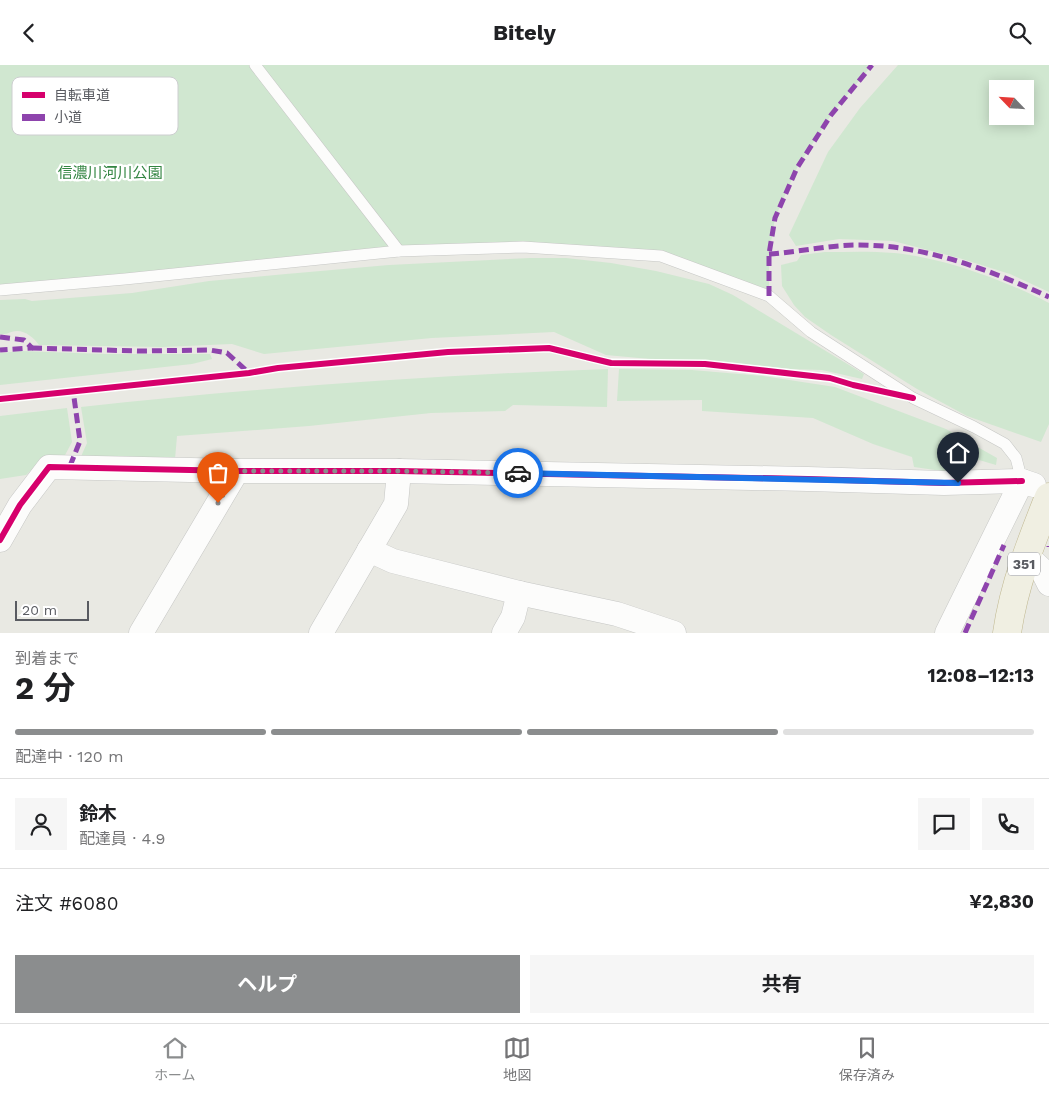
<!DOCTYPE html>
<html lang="ja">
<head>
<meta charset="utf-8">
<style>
	:root { --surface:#fff; --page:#f6f6f6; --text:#202124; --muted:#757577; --line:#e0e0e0; --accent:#8b8d8e }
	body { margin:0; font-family:"Work Sans","Noto Sans JP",sans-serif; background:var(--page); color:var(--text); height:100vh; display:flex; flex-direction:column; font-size:19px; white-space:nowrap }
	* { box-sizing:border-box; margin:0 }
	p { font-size:16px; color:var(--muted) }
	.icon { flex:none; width:28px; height:28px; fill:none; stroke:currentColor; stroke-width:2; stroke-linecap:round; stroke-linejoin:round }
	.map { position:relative; height:568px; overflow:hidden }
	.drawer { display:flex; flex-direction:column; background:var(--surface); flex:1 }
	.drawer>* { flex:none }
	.needle { width:32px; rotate:295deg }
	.tools { position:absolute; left:989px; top:15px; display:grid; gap:10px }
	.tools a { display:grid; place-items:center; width:45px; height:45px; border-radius:0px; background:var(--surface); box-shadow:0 2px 12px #0003; font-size:25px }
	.scale { position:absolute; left:15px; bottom:12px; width:74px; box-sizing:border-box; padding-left:5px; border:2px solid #595b61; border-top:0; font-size:14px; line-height:18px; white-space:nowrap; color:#595b61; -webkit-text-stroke:4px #fff; paint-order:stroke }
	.pin { position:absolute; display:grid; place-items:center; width:42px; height:42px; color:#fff; margin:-51px -21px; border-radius:50% 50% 50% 0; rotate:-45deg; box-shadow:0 0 5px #0007 }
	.pin .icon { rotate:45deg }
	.courier { position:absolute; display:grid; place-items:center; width:50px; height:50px; margin:-25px; border:4px solid #1a73e8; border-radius:50%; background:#fff; color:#222; box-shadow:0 1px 6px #0007 }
	.summary em { font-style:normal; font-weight:700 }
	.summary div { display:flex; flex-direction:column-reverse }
	.summary { display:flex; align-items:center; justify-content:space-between; height:85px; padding:0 15px }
	h1 { font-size:32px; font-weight:700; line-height:38px }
	.bar { display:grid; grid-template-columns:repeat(4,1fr); gap:8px 5px; align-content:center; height:60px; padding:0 15px }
	.bar i { height:6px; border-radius:4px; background:var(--line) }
	.bar .on { background:var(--accent) }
	.bar p { grid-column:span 4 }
	.line { display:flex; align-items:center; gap:12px; padding:0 15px; border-top:1px solid var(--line) }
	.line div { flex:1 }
	.round { display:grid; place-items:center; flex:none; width:52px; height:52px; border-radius:0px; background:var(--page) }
	.button { display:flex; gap:10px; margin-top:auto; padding:10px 15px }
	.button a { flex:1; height:58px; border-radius:0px; background:var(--accent); color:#fff; font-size:20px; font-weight:700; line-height:58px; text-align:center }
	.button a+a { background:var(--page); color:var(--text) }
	header { display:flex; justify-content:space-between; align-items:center; height:65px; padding:0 15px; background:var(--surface); font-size:22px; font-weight:700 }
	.menu { display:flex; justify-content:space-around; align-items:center; height:70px; border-top:1px solid var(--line); background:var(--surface); font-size:14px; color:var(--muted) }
	.menu a { display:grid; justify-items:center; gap:2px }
	.menu .on { color:var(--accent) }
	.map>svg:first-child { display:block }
</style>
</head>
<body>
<header><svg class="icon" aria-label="back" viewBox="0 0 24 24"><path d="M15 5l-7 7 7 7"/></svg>Bitely<svg class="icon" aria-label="search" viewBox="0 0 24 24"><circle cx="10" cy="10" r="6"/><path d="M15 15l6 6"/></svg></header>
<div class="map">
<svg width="1049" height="568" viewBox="0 0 1049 568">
	<rect width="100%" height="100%" fill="#e9e9e3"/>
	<g fill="#d0e7d0" fill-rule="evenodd">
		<path d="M 0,0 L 872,0 L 831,50 L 797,103 L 775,153 L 769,189 L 769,231 L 661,191 L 523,182 L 399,186 L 0,225 Z"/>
		<path d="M 898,0 L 1049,0 L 1049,227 L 1010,209 L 959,193 L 893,176 L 839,174 L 796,181 L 789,170 L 828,87 L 860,43 ZM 998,24 L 1025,24 L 1025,51 L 998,51 Z"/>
		<path d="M 825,187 C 848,187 871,186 894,188 C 942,192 1006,216 1049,238 L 1049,359 L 1041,377 L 967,351 L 917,324 L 831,270 L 805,252 L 794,240 L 782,221 L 781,200 L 797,196 L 801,190 Z"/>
		<path d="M 530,193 L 566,193 L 611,198 L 656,206 L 709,219 L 733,230 L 864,309 L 862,314 L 822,305 L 790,304 L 733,298 L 650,294 L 606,290 L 554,267 L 432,273 L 264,289 L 232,279 L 162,282 L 39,280 C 34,273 26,266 17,266 C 11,266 7,270 0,269 L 0,235 L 25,234 L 32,236 L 132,228 L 209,216 L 286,209 L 389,200 Z"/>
		<path d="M 21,286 L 106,289 L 210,289 L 212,294 L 192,299 L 0,320 L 0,288 Z"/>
		<path d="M 608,304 L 607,342 L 513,340 L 505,346 L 431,348 L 309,361 L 177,371 L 175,394 L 79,396 L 87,378 L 81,342 C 257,323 432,310 608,304 Z"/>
		<path d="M 619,304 L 692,305 L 763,311 L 835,322 L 946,364 L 997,393 L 996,400 L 962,390 L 956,408 L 914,402 L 912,392 L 873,379 L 813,353 L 702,346 L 702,335 L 617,336 Z"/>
		<path d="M 67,343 L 72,377 L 64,392 L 42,395 L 26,410 L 0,414 L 0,351 Z"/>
	</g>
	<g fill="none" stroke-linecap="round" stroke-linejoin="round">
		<defs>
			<g id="service">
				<path d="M 255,0 L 399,186"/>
				<path d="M 0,225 L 125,214 L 399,186 L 523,182 L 661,191 L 769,231 L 811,267 L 913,333 L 974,362 L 1005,379 L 1016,393 L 1022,416"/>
			</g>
			<g id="minor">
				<path d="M 0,475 L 20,440 L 49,402 L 237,406 L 399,406 L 808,414 L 944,418 L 1022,416"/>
				<path d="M 369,485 L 393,496 L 519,528 L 617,549 L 674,568"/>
				<path d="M 1026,490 L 1042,505 L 1049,519"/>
				<path d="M 141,568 L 237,406"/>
				<path d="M 321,568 L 396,439 L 399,406"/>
				<path d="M 504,568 L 513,552 L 519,528"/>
				<path d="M 947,568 L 1022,416 L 1034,420"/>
			</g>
			<path id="trunk" d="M 1007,568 C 1014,520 1031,477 1049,432"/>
		</defs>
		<use href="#service" stroke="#c6c7c5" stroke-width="12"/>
		<use href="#minor" stroke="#c6c7c5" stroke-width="25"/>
		<use href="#trunk" stroke="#c0b890" stroke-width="29"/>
		<use href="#service" stroke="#fcfcfb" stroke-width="11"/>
		<use href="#minor" stroke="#fcfcfb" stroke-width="24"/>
		<use href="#trunk" stroke="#f0efe2" stroke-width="28"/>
		<g stroke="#8e44ad" stroke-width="5" stroke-dasharray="10 5" stroke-linecap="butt">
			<path d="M 769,189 C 799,187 829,180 859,180 C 925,180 990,205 1049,232"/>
			<path d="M 769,231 L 769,189 L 775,153 L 797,103 L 831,50 L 872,0"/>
			<path d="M 0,272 L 24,275 L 32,283 L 0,285"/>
			<path d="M 32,283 L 139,286 L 210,285 L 227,288 L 249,308"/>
			<path d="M 70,401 L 80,376 L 73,325"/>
			<path d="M 1049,482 L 1049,481"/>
			<path d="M 965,568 L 1004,480"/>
		</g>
		<defs>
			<g id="cycleway">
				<path d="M 0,334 L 249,308 L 278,303 L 448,287 L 549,283 L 611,298 L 705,299 L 830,313 L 853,320 L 913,333"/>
				<path d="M 0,475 L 20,440 L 49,402 L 237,406 L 399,406 L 808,414 L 944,418 L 1022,416"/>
			</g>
		</defs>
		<use href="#cycleway" stroke="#fff" stroke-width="9"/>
		<use href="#cycleway" stroke="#d6006c" stroke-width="6"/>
	</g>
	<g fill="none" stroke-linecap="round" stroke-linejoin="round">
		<path stroke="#8b8d8e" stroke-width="5" stroke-dasharray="0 9" d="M 218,438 L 237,406 L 399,406 L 518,408"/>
		<path stroke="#1a73e8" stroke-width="6" d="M 518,408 L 958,418"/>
	</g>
	<g text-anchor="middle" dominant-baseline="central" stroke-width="4.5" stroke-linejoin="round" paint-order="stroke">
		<rect fill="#fff" stroke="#8b8c90" stroke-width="1" x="1008" y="487.5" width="32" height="23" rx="4"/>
		<g font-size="14" font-weight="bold" fill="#595b61">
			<text x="1024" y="499">351</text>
		</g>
		<g font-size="15" fill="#338542" stroke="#fff">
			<text x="110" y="108">信濃川河川公園</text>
		</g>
	</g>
	<rect x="12" y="12" width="166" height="58" rx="8" fill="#fff" stroke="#cdced0" stroke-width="1"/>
	<rect x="22" y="27" width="23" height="6" fill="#d6006c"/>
	<rect x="22" y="49" width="23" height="7" fill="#8e44ad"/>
	<g font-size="14" fill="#595b61">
		<text x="54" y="35">自転車道</text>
		<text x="54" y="57">小道</text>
	</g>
</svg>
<div class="tools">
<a><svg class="needle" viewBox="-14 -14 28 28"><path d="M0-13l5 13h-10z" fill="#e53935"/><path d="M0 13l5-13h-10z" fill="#757577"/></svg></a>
</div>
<div class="scale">20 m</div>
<div class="pin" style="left:218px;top:438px;background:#ea580c"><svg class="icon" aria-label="bag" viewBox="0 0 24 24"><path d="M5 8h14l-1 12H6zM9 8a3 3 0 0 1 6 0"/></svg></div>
<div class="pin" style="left:958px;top:418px;background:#1f2937"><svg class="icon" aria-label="home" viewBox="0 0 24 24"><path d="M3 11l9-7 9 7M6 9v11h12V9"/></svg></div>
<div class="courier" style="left:518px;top:408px"><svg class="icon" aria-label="car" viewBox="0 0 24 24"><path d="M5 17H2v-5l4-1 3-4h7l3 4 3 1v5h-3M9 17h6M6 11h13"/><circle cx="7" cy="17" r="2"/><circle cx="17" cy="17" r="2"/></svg></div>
</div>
<section class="drawer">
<div class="summary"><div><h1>2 分</h1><p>到着まで</p></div><em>12:08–12:13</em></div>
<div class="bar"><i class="on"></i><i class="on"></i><i class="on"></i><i></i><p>配達中 · 120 m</p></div>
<div class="line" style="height:90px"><a class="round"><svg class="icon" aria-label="person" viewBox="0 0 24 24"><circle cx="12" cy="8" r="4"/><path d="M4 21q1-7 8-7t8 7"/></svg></a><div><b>鈴木</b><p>配達員 · 4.9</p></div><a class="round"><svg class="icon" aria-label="chat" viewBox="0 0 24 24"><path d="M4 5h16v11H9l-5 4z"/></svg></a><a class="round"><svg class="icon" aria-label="phone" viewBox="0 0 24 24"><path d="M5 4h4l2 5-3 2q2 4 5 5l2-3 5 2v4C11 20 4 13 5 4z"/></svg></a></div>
<div class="line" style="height:65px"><div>注文 #6080</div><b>¥2,830</b></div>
<div class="button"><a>ヘルプ</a><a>共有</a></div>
</section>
<nav class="menu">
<a class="on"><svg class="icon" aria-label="home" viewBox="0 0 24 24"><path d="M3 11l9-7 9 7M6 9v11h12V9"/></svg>ホーム</a>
<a><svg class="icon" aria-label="map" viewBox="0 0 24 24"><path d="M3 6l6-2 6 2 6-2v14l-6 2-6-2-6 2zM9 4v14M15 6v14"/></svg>地図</a>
<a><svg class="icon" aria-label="saved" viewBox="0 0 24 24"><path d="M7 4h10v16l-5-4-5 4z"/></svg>保存済み</a>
</nav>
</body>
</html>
